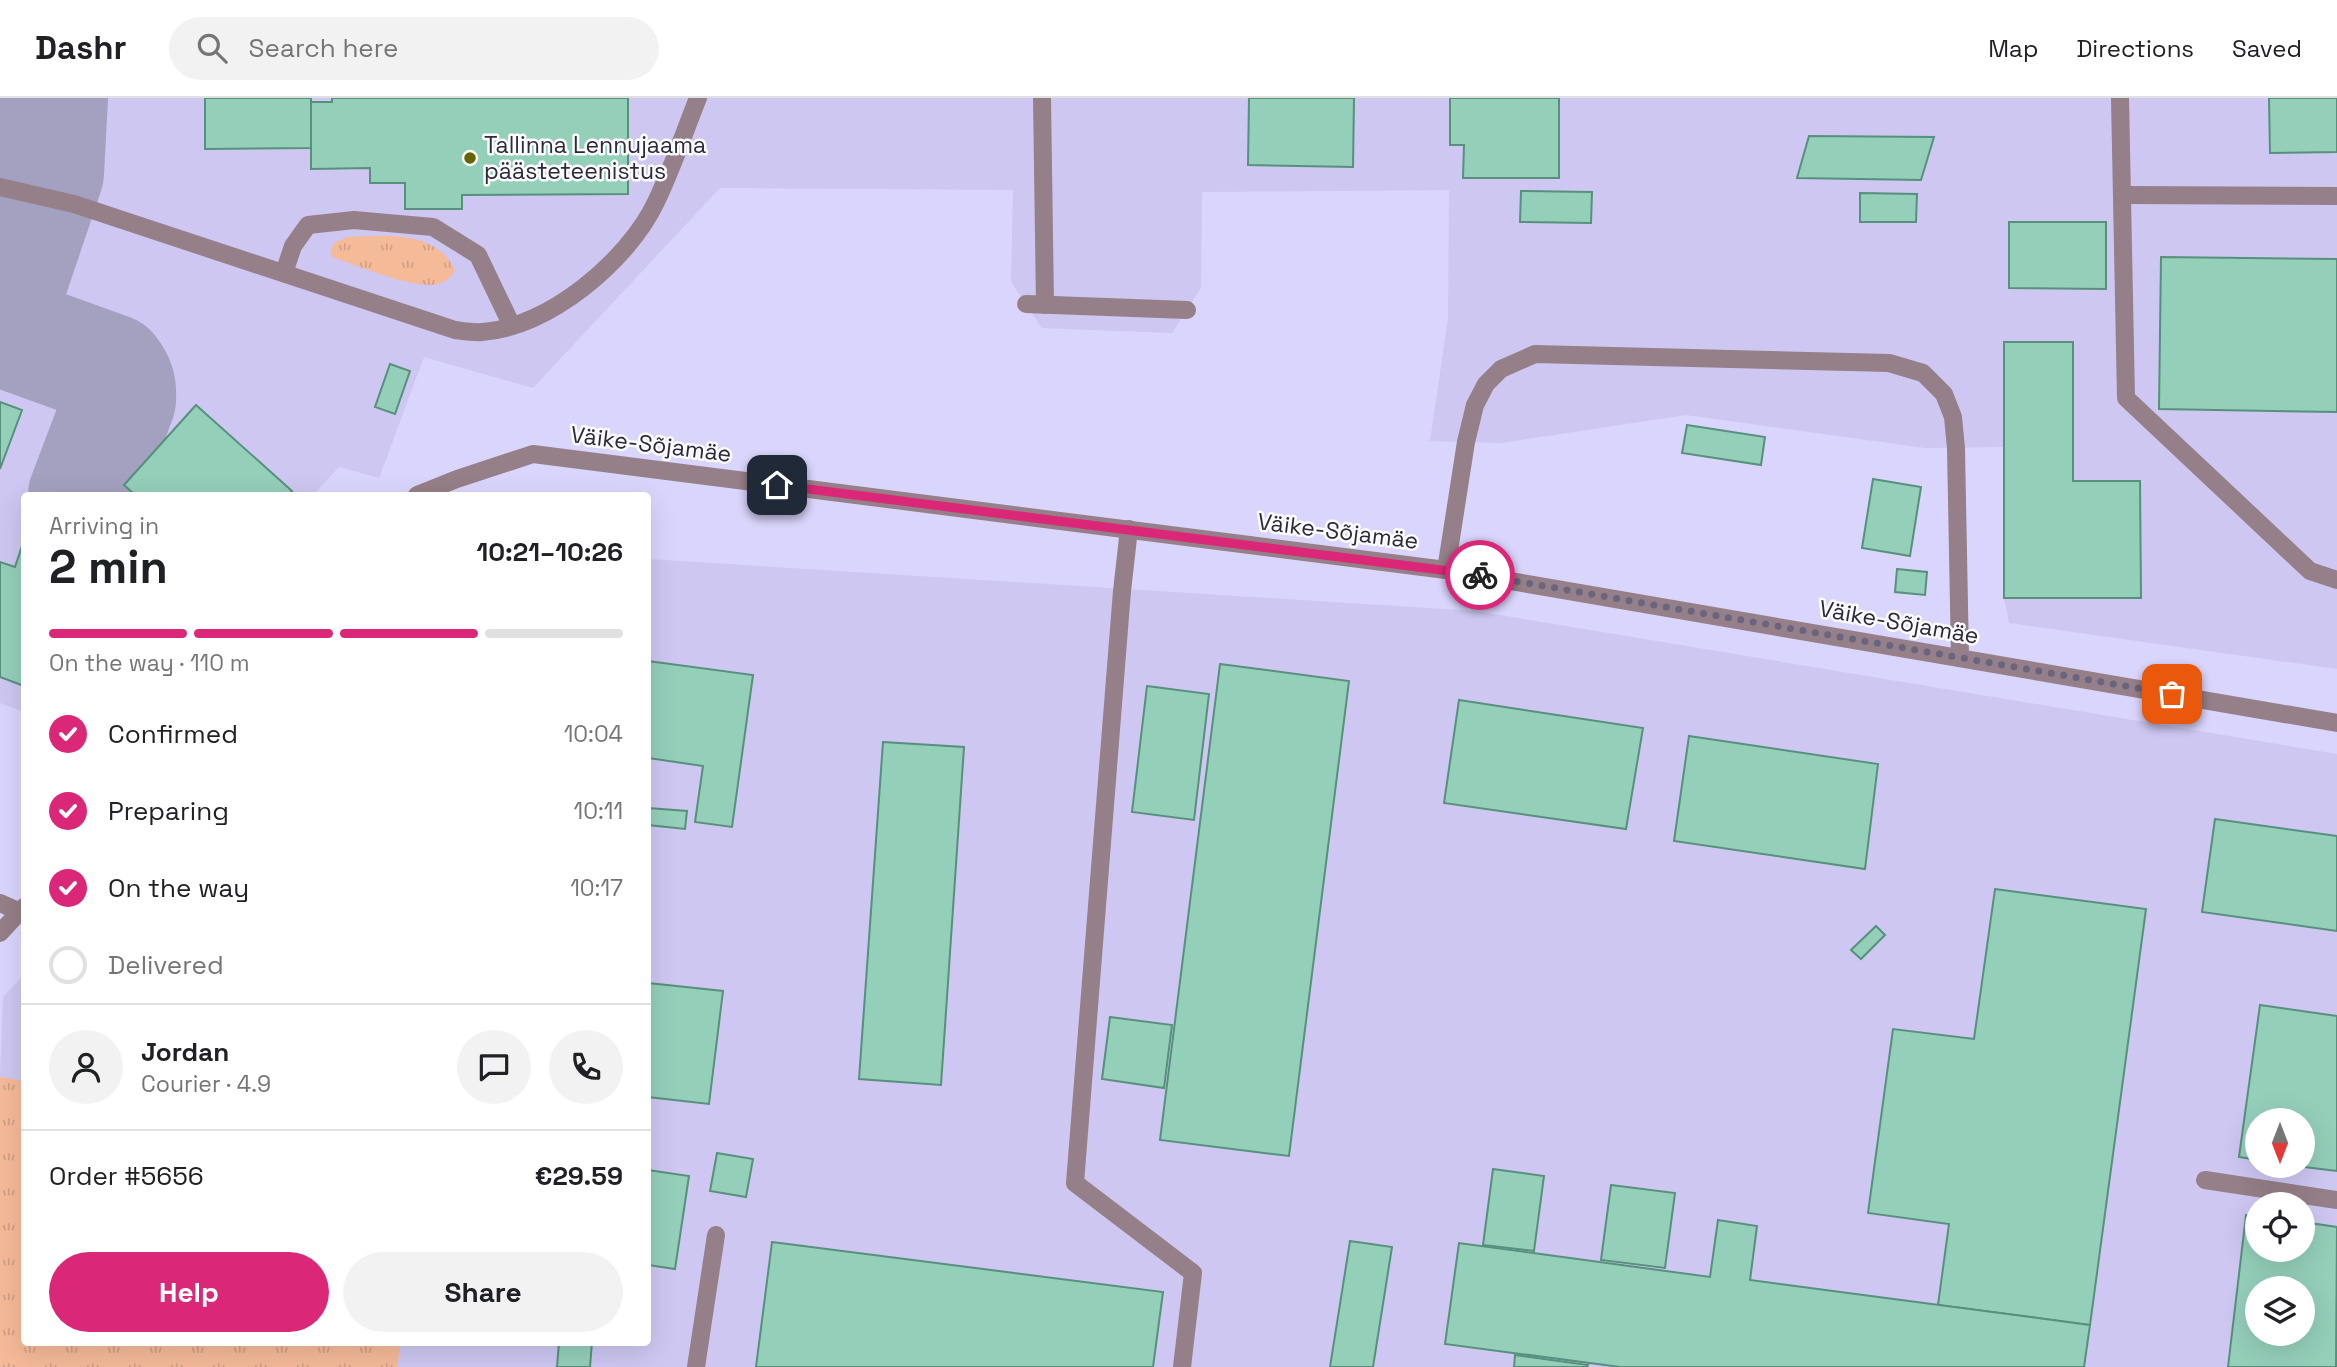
<!DOCTYPE html>
<html lang="en">
<head>
<meta charset="utf-8">
<style>
	:root { --surface:#fff; --page:#f2f2f2; --text:#202124; --muted:#757577; --line:#e0e0e0; --accent:#db2777 }
	body { margin:0; font-family:"Space Grotesk",sans-serif; background:var(--page); color:var(--text); height:100vh; display:flex; flex-direction:column; font-size:26px; white-space:nowrap }
	* { box-sizing:border-box; margin:0 }
	p { font-size:23px; color:var(--muted) }
	.icon { flex:none; width:38px; height:38px; fill:none; stroke:currentColor; stroke-width:2; stroke-linecap:round; stroke-linejoin:round }
	.map { position:relative; flex:1; overflow:hidden }
	.side { position:absolute; left:21px; top:394px; width:630px; height:854px; display:flex; flex-direction:column; background:var(--surface); border-radius:7px; box-shadow:0 7px 28px #0002 }
	.side>* { flex:none }
	.needle { width:46px; rotate:180deg }
	.buttons { position:absolute; left:2245px; top:1010px; display:grid; gap:14px }
	.buttons a { display:grid; place-items:center; width:70px; height:70px; border-radius:50%; background:var(--surface); box-shadow:0 7px 28px #0002; font-size:35px }
	.pin { position:absolute; display:grid; place-items:center; width:60px; height:60px; color:#fff; margin:-30px; border-radius:14px; box-shadow:0 4px 10px #0006 }
	.courier { position:absolute; display:grid; place-items:center; width:70px; height:70px; margin:-35px; border:5px solid #db2777; border-radius:50%; background:#fff; color:#222; box-shadow:0 2px 9px #0007 }
	.head em { font-style:normal; font-weight:700 }
	.head div { display:flex; flex-direction:column-reverse }
	.head { display:flex; align-items:center; justify-content:space-between; height:119px; padding:0 28px }
	h1 { font-size:46px; font-weight:700; line-height:52px }
	.bar { display:grid; grid-template-columns:repeat(4,1fr); gap:10px 7px; align-content:center; height:84px; padding:0 28px }
	.bar i { height:9px; border-radius:5px; background:var(--line) }
	.bar .on { background:var(--accent) }
	.bar p { grid-column:span 4 }
	.line { display:flex; align-items:center; gap:18px; padding:0 28px; border-top:2px solid var(--line) }
	.line div { flex:1 }
	.round { display:grid; place-items:center; flex:none; width:74px; height:74px; border-radius:37px; background:var(--page) }
	ol { padding:0 28px; list-style:none }
	li { display:flex; align-items:center; gap:21px; height:77px }
	li p { margin-inline-start:auto }
	li .icon { padding:7px; border-radius:50%; background:var(--accent); color:#fff; stroke-width:4 }
	li:last-child { color:var(--muted) }
	li i { width:38px; height:38px; border:4px solid var(--line); border-radius:50% }
	.button { display:flex; gap:14px; margin-top:auto; padding:14px 28px }
	.button a { flex:1; height:80px; border-radius:42px; background:var(--accent); color:#fff; font-size:28px; font-weight:700; line-height:80px; text-align:center }
	.button a+a { background:var(--page); color:var(--text) }
	header { display:flex; align-items:center; gap:42px; box-sizing:border-box; height:98px; padding:0 35px; background:var(--surface); border-bottom:2px solid var(--line) }
	header strong { font-size:33px }
	nav { display:flex; gap:38px; margin-inline-start:auto; font-size:24px }
	.search { width:490px; height:63px; background:var(--page); display:flex; align-items:center; gap:18px; box-sizing:border-box; padding:0 24px; border-radius:38px; color:var(--muted); font-size:26px }
	.map>svg:first-child { display:block }
</style>
</head>
<body>
<header>
<strong>Dashr</strong>
<div class="search"><svg class="icon" aria-label="search" viewBox="0 0 24 24"><circle cx="10" cy="10" r="6"/><path d="M15 15l6 6"/></svg>Search here</div>
<nav><a>Map</a><a>Directions</a><a>Saved</a></nav>
</header>
<div class="map">
<svg width="2337" height="1269" viewBox="0 0 2337 1269">
	<defs>
		<pattern id="grass-tufts" width="24" height="20" patternUnits="userSpaceOnUse" patternTransform="scale(1.75)"><rect width="24" height="20" fill="#f5ba98"/><path d="M3 7l-1-3M5 7V3M7 7l1-3M15 17l-1-3M17 17v-4M19 17l1-3" fill="none" stroke="#d2a084"/></pattern>
	</defs>
	<rect width="100%" height="100%" fill="#dad5fc"/>
	<g fill="#cdc7f2" fill-rule="evenodd">
		<path d="M 0,0 L 2337,0 L 2337,571 L 2009,525 L 2004,500 L 2004,349 L 1925,350 L 1686,317 L 1501,345 L 1430,343 L 1448,220 L 1449,92 L 1202,94 L 1201,190 L 1172,235 L 1042,230 L 1011,184 L 1013,92 L 720,90 L 533,290 L 424,259 L 379,380 L 339,369 L 313,397 L 24,397 L 24,614 L 0,605 Z"/>
		<path d="M 648,461 L 1476,513 L 2337,656 L 2337,1269 L 397,1269 L 401,1244 L 648,1244 ZM 2258,1022 L 2303,1022 L 2303,1068 L 2258,1068 ZM 2258,1106 L 2303,1106 L 2303,1152 L 2258,1152 ZM 2258,1190 L 2303,1190 L 2303,1236 L 2258,1236 Z"/>
		<path d="M 24,876 L 24,983 L 0,979 L 3,899 Z"/>
	</g>
	<g fill="url(#grass-tufts)">
		<path d="M 347,139 C 384,137 438,132 455,173 C 451,179 445,184 438,186 C 415,192 356,167 332,159 L 331,152 L 334,145 Z"/>
		<path d="M 0,979 L 24,983 L 24,1244 L 401,1244 L 397,1269 L 0,1269 Z"/>
	</g>
	<g fill="none" stroke-linecap="round" stroke-linejoin="round">
		<g stroke="#a4a0c0" stroke-width="112">
			<path d="M 0,217 L 48,75 L 52,0"/>
			<path d="M 0,232 L 111,272 C 119,282 121,289 120,302 L 84,397"/>
		</g>
	</g>
	<g fill="#94cfba" stroke="#57907d" stroke-width="2" fill-rule="evenodd">
		<path d="M 205,0 L 311,0 L 311,50 L 205,51 Z"/>
		<path d="M 332,0 L 628,0 L 628,96 L 462,97 L 462,111 L 405,111 L 405,85 L 370,85 L 370,70 L 311,71 L 311,4 L 332,4 Z"/>
		<path d="M 1249,0 L 1354,0 L 1353,69 L 1248,67 Z"/>
		<path d="M 1450,0 L 1559,0 L 1559,80 L 1463,80 L 1464,47 L 1450,47 Z"/>
		<path d="M 2269,0 L 2337,0 L 2337,54 L 2270,55 Z"/>
		<path d="M 1809,38 L 1934,39 L 1921,82 L 1797,80 Z"/>
		<path d="M 1521,93 L 1592,94 L 1591,125 L 1520,124 Z"/>
		<path d="M 1860,95 L 1917,96 L 1916,124 L 1860,124 Z"/>
		<path d="M 2009,124 L 2106,124 L 2106,191 L 2009,190 Z"/>
		<path d="M 2161,159 L 2337,161 L 2337,314 L 2159,311 Z"/>
		<path d="M 2004,244 L 2073,244 L 2073,383 L 2140,383 L 2141,500 L 2004,500 Z"/>
		<path d="M 390,266 L 410,273 L 395,316 L 375,309 Z"/>
		<path d="M 0,304 L 22,312 L 0,371 Z"/>
		<path d="M 196,307 L 292,393 L 288,397 L 135,397 L 124,387 Z"/>
		<path d="M 1687,327 L 1765,339 L 1761,367 L 1682,355 Z"/>
		<path d="M 1873,381 L 1921,389 L 1910,458 L 1862,450 Z"/>
		<path d="M 24,442 L 24,588 L 0,579 L 0,464 L 15,469 Z"/>
		<path d="M 1897,471 L 1927,474 L 1925,497 L 1895,494 Z"/>
		<path d="M 648,563 L 753,577 L 732,729 L 695,724 L 703,668 L 648,660 Z"/>
		<path d="M 1220,566 L 1349,583 L 1289,1058 L 1160,1042 Z"/>
		<path d="M 1147,588 L 1209,596 L 1194,722 L 1132,714 Z"/>
		<path d="M 1459,602 L 1643,630 L 1626,731 L 1444,705 Z"/>
		<path d="M 1689,638 L 1878,666 L 1865,771 L 1674,743 Z"/>
		<path d="M 883,644 L 964,649 L 941,987 L 859,981 Z"/>
		<path d="M 648,710 L 687,713 L 685,731 L 648,727 Z"/>
		<path d="M 2215,721 L 2337,738 L 2337,833 L 2202,814 Z"/>
		<path d="M 1995,791 L 2146,811 L 2090,1227 L 1938,1207 L 1949,1126 L 1868,1115 L 1893,931 L 1974,941 Z"/>
		<path d="M 1876,828 L 1885,837 L 1861,861 L 1851,852 Z"/>
		<path d="M 648,885 L 723,893 L 709,1006 L 648,999 Z"/>
		<path d="M 2260,907 L 2337,918 L 2337,1073 L 2296,1068 L 2303,1068 L 2303,1022 L 2258,1022 L 2258,1062 L 2239,1059 Z"/>
		<path d="M 1110,919 L 1172,927 L 1164,990 L 1102,981 Z"/>
		<path d="M 717,1055 L 753,1061 L 746,1099 L 710,1093 Z"/>
		<path d="M 1493,1071 L 1544,1078 L 1534,1153 L 1483,1147 Z"/>
		<path d="M 648,1072 L 689,1078 L 675,1171 L 648,1167 Z"/>
		<path d="M 1611,1087 L 1675,1095 L 1665,1170 L 1601,1162 Z"/>
		<path d="M 2246,1117 L 2258,1119 L 2258,1152 L 2303,1152 L 2303,1124 L 2337,1129 L 2336,1269 L 2228,1269 ZM 2258,1190 L 2303,1190 L 2303,1236 L 2258,1236 Z"/>
		<path d="M 1718,1122 L 1757,1128 L 1750,1182 L 2090,1227 L 2084,1269 L 1620,1269 L 1445,1246 L 1459,1145 L 1710,1179 Z"/>
		<path d="M 1350,1143 L 1392,1149 L 1373,1269 L 1330,1269 Z"/>
		<path d="M 772,1144 L 1163,1194 L 1153,1269 L 756,1269 Z"/>
		<path d="M 559,1244 L 592,1244 L 590,1269 L 557,1269 Z"/>
		<path d="M 1515,1257 L 1588,1267 L 1587,1269 L 1514,1269 Z"/>
	</g>
	<g fill="none" stroke-linecap="round" stroke-linejoin="round">
		<g stroke="#957f88" stroke-width="18">
			<path d="M 1042,0 L 1045,207"/>
			<path d="M 2120,0 L 2126,300 L 2310,473 L 2337,482"/>
			<path d="M 0,89 L 74,106 L 455,232 C 463,233 473,235 482,234 C 548,230 628,163 656,104 C 672,71 684,35 698,0"/>
			<path d="M 2123,97 L 2337,98"/>
			<path d="M 284,175 L 293,148 L 308,127 L 354,122 L 433,129 L 478,157 L 512,228"/>
			<path d="M 1026,206 L 1187,212"/>
			<path d="M 417,397 L 457,381 L 533,356 L 1446,472 L 2337,625"/>
			<path d="M 1129,431 L 1122,493 L 1075,1085 L 1193,1175 L 1182,1269"/>
			<path d="M 1446,472 L 1466,344 L 1475,307 L 1486,286 L 1501,271 L 1535,256 L 1889,265 L 1923,275 L 1944,296 L 1953,319 L 1956,350 L 1960,560"/>
			<path d="M 0,805 L 20,814"/>
			<path d="M 0,835 L 24,809"/>
			<path d="M 2205,1082 L 2337,1102"/>
			<path d="M 696,1269 L 716,1137"/>
		</g>
	</g>
	<g fill="none" stroke-linecap="round" stroke-linejoin="round">
		<path stroke="#69657f" stroke-width="7" stroke-dasharray="0 12.6" d="M 1480,477 L 2172,596"/>
		<path stroke="#db2777" stroke-width="9" d="M 777,387 L 1480,477"/>
	</g>
	<circle fill="#646500" stroke="#fbfbfb" stroke-width="2.5" cx="470" cy="60" r="7"/>
	<g text-anchor="middle" dominant-baseline="central" stroke-width="5" stroke-linejoin="round" paint-order="stroke">
		<g font-size="23" fill="#2c293c" stroke="#fbfbfb" text-anchor="start">
			<text x="484" y="47">Tallinna Lennujaama<tspan x="484" dy="26">päästeteenistus</tspan></text>
		</g>
		<g font-size="23" fill="#2c293c" stroke="#fbfbfb">
			<text transform="translate(651 346) rotate(7)">Väike-Sõjamäe</text>
			<text transform="translate(1338 433) rotate(7)">Väike-Sõjamäe</text>
			<text transform="translate(1899 524) rotate(10)">Väike-Sõjamäe</text>
		</g>
	</g>
</svg>
<div class="buttons">
<a><svg class="needle" viewBox="-14 -14 28 28"><path d="M0-13l5 13h-10z" fill="#e53935"/><path d="M0 13l5-13h-10z" fill="#757577"/></svg></a>
<a><svg class="icon" aria-label="locate" viewBox="0 0 24 24"><circle cx="12" cy="12" r="6"/><path d="M12 2v4M12 18v4M2 12h4M18 12h4"/></svg></a>
<a><svg class="icon" aria-label="layers" viewBox="0 0 24 24"><path d="M12 4l9 5-9 5-9-5zM3 14l9 5 9-5"/></svg></a>
</div>
<div class="pin" style="left:2172px;top:596px;background:#ea580c"><svg class="icon" aria-label="bag" viewBox="0 0 24 24"><path d="M5 8h14l-1 12H6zM9 8a3 3 0 0 1 6 0"/></svg></div>
<div class="pin" style="left:777px;top:387px;background:#1f2937"><svg class="icon" aria-label="home" viewBox="0 0 24 24"><path d="M3 11l9-7 9 7M6 9v11h12V9"/></svg></div>
<div class="courier" style="left:1480px;top:477px"><svg class="icon" aria-label="bike" viewBox="0 0 24 24"><circle cx="6" cy="16" r="4"/><circle cx="18" cy="16" r="4"/><path d="M6 16l4-8h5l3 8M10 8l3 8H6M13 5h3"/></svg></div>
<section class="side">
<div class="head"><div><h1>2 min</h1><p>Arriving in</p></div><em>10:21–10:26</em></div>
<div class="bar"><i class="on"></i><i class="on"></i><i class="on"></i><i></i><p>On the way · 110 m</p></div>
<ol>
<li><svg class="icon" aria-label="check" viewBox="0 0 24 24"><path d="M5 12l5 5 9-10"/></svg>Confirmed<p>10:04</p></li>
<li><svg class="icon" aria-label="check" viewBox="0 0 24 24"><path d="M5 12l5 5 9-10"/></svg>Preparing<p>10:11</p></li>
<li><svg class="icon" aria-label="check" viewBox="0 0 24 24"><path d="M5 12l5 5 9-10"/></svg>On the way<p>10:17</p></li>
<li><i></i>Delivered</li>
</ol>
<div class="line" style="height:126px"><a class="round"><svg class="icon" aria-label="person" viewBox="0 0 24 24"><circle cx="12" cy="8" r="4"/><path d="M4 21q1-7 8-7t8 7"/></svg></a><div><b>Jordan</b><p>Courier · 4.9</p></div><a class="round"><svg class="icon" aria-label="chat" viewBox="0 0 24 24"><path d="M4 5h16v11H9l-5 4z"/></svg></a><a class="round"><svg class="icon" aria-label="phone" viewBox="0 0 24 24"><path d="M5 4h4l2 5-3 2q2 4 5 5l2-3 5 2v4C11 20 4 13 5 4z"/></svg></a></div>
<div class="line" style="height:91px"><div>Order #5656</div><b>€29.59</b></div>
<div class="button"><a>Help</a><a>Share</a></div>
</section>
</div>
</body>
</html>
